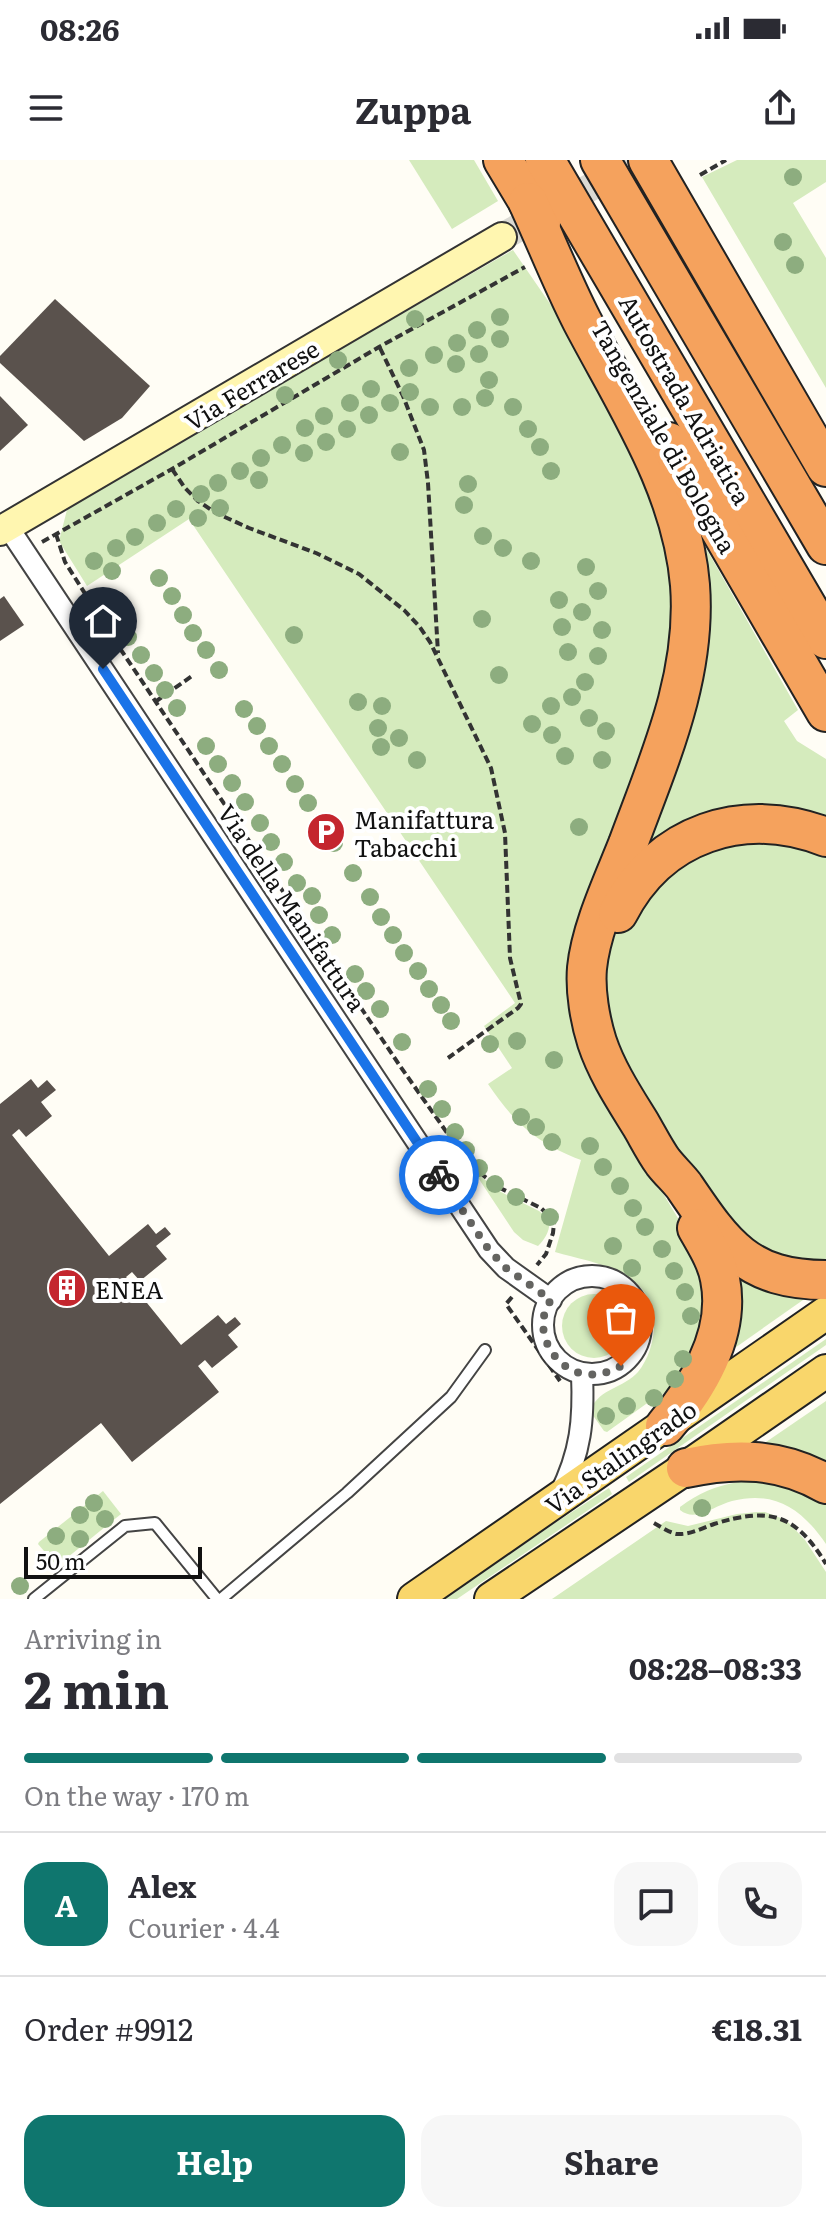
<!DOCTYPE html>
<html lang="en">
<head>
<meta charset="utf-8">
<style>
	:root { --surface:#fff; --page:#f7f7f7; --text:#2b2b33; --muted:#7c7c81; --line:#e1e1e2; --accent:#0f766e }
	body { margin:0; font-family:Literata,serif; background:var(--page); color:var(--text); height:100vh; display:flex; flex-direction:column; font-size:30px; white-space:nowrap }
	* { box-sizing:border-box; margin:0 }
	p { font-size:26px; color:var(--muted) }
	.icon { flex:none; width:44px; height:44px; fill:none; stroke:currentColor; stroke-width:2; stroke-linecap:round; stroke-linejoin:round }
	.map { position:relative; height:1439px; overflow:hidden }
	.panel { display:flex; flex-direction:column; background:var(--surface); flex:1 }
	.panel>* { flex:none }
	.scale { position:absolute; left:24px; bottom:20px; width:178px; box-sizing:border-box; padding-left:8px; border:4px solid #111; border-top:0; font-size:22px; line-height:28px; white-space:nowrap; color:#111; -webkit-text-stroke:6px #fff; paint-order:stroke }
	.pin { position:absolute; display:grid; place-items:center; width:68px; height:68px; color:#fff; margin:-82px -34px; border-radius:50% 50% 50% 0; rotate:-45deg; box-shadow:0 0 8px #0007 }
	.pin .icon { rotate:45deg }
	.courier { position:absolute; display:grid; place-items:center; width:80px; height:80px; margin:-40px; border:6px solid #1a73e8; border-radius:50%; background:#fff; color:#222; box-shadow:0 2px 10px #0007 }
	.headline em { font-style:normal; font-weight:700 }
	.headline div { display:flex; flex-direction:column-reverse }
	.headline { display:flex; align-items:center; justify-content:space-between; height:136px; padding:0 24px }
	h1 { font-size:52px; font-weight:700; line-height:60px }
	.bar { display:grid; grid-template-columns:repeat(4,1fr); gap:12px 8px; align-content:center; height:96px; padding:0 24px }
	.bar i { height:10px; border-radius:6px; background:var(--line) }
	.bar .current { background:var(--accent) }
	.bar p { grid-column:span 4 }
	.line { display:flex; align-items:center; gap:20px; padding:0 24px; border-top:2px solid var(--line) }
	.line div { flex:1 }
	.round { display:grid; place-items:center; flex:none; width:84px; height:84px; border-radius:24px; background:var(--page) }
	.primary-button { display:flex; gap:16px; margin-top:auto; padding:16px 24px }
	.primary-button a { flex:1; height:92px; border-radius:24px; background:var(--accent); color:#fff; font-size:32px; font-weight:700; line-height:92px; text-align:center }
	.primary-button a+a { background:var(--page); color:var(--text) }
	.status { display:flex; justify-content:space-between; align-items:center; height:56px; padding:0 40px; background:var(--surface); direction:ltr }
	.status svg { height:22px; fill:currentColor }
	header { display:flex; justify-content:space-between; align-items:center; height:104px; padding:0 24px; background:var(--surface); font-size:36px; font-weight:700 }
	.map>svg:first-child { display:block }
</style>
</head>
<body>
<div class="status"><b>08:26</b><svg viewBox="0 0 49 12"><path d="M0 12V9h3v3zM5 12V6h3v6zM10 12V3h3v9zM15 12V0h3v12zM26 1h20v11H26zM47 4h2v5h-2z"/></svg></div>
<header><svg class="icon" aria-label="menu" viewBox="0 0 24 24"><path d="M4 6h16M4 12h16M4 18h16"/></svg>Zuppa<svg class="icon" aria-label="share" viewBox="0 0 24 24"><path d="M12 15V3M7 8l5-5 5 5M5 13v7h14v-7"/></svg></header>
<div class="map">
<svg width="826" height="1439" viewBox="0 0 826 1439">
	<rect width="100%" height="100%" fill="#fffdf5"/>
	<g fill="#d5ebbd">
		<path d="M 409,0 L 474,0 L 498,41 L 452,69 Z"/>
		<path d="M 737,0 L 826,0 L 826,22 L 793,43 L 826,98 L 826,228 L 702,17 Z"/>
		<path d="M 513,90 L 555,151 L 584,198 L 663,356 L 680,483 L 592,755 L 627,974 L 690,1078 L 702,1103 L 707,1170 L 673,1226 L 654,1241 L 646,1244 L 607,1272 L 604,1271 L 592,1254 L 591,1249 C 600,1228 624,1228 638,1212 C 648,1200 654,1181 654,1166 C 654,1110 597,1104 555,1092 L 581,1000 C 537,983 515,964 488,924 L 512,908 L 484,866 L 515,843 L 189,359 L 87,426 L 59,381 L 68,346 L 87,334 Z"/>
		<path d="M 702,381 L 798,550 L 784,561 L 797,581 L 826,599 L 826,664 L 642,694 Z"/>
		<path d="M 795,677 L 826,689 L 826,1106 L 817,1106 L 736,1081 L 616,894 L 603,822 L 609,792 L 621,759 L 690,690 Z"/>
		<path d="M 473,1010 L 499,1031 L 539,1051 L 549,1059 C 551,1070 545,1079 538,1086 L 523,1080 L 514,1072 Z"/>
		<path d="M 731,1112 L 805,1136 L 803,1140 L 732,1190 Z"/>
		<circle cx="594" cy="1166" r="32"/>
		<path d="M 826,1179 L 826,1185 L 629,1322 L 626,1317 Z"/>
		<path d="M 826,1241 L 826,1310 L 760,1286 Z"/>
		<path d="M 743,1316 L 826,1337 L 826,1384 C 802,1349 775,1330 732,1341 C 715,1345 696,1363 680,1350 L 680,1347 C 699,1333 715,1326 738,1322 Z"/>
		<path d="M 609,1328 L 612,1334 L 457,1439 L 445,1439 L 555,1363 Z"/>
		<path d="M 103,1331 L 121,1354 L 57,1406 L 38,1384 L 39,1382 Z"/>
		<path d="M 757,1352 L 765,1352 L 786,1360 L 805,1380 L 826,1412 L 826,1439 L 552,1439 L 666,1361 L 688,1366 L 737,1354 Z"/>
	</g>
	<g fill="#5a524d">
		<path d="M 55,139 L 150,226 L 122,258 L 84,281 L 0,203 L 0,196 Z"/>
		<path d="M 0,236 L 28,265 L 0,291 Z"/>
		<path d="M 4,436 L 24,465 L 0,481 L 0,439 Z"/>
		<path d="M 31,919 L 38,928 L 47,920 L 56,930 L 41,942 L 52,956 L 26,977 L 19,969 L 12,975 L 109,1096 L 148,1064 L 156,1074 L 165,1067 L 171,1074 L 156,1086 L 167,1099 L 140,1121 L 132,1112 L 126,1117 L 181,1185 L 218,1155 L 226,1164 L 235,1157 L 241,1164 L 228,1175 L 238,1187 L 212,1208 L 205,1200 L 198,1206 L 219,1232 L 132,1302 L 101,1263 L 0,1344 L 0,944 Z"/>
	</g>
	<g fill="none" stroke-linecap="round" stroke-linejoin="round">
		<path stroke="#dbdad3" stroke-width="28" stroke-dasharray="28 14" stroke-linecap="butt" d="M 502,77 L 639,0"/>
		<defs>
			<g id="service">
				<path d="M 34,1439 L 125,1366 L 155,1363 L 217,1439"/>
				<path d="M 221,1439 L 347,1333 L 451,1237 L 485,1190"/>
			</g>
			<g id="minor">
				<path d="M 8,367 L 489,1090 L 506,1108 L 551,1140"/>
				<circle cx="592" cy="1165" r="49"/>
				<path d="M 560,1334 C 581,1292 584,1260 582,1214"/>
			</g>
			<path id="secondary" d="M 0,371 L 502,77"/>
			<g id="primary">
				<path d="M 414,1439 L 826,1153"/>
				<path d="M 491,1439 L 686,1308 L 826,1211"/>
			</g>
			<g id="motorway">
				<path d="M 503,0 L 541,63"/>
				<path d="M 545,0 L 826,479"/>
				<path d="M 600,0 L 826,385"/>
				<path d="M 648,0 L 826,307"/>
				<path d="M 528,42 C 546,81 562,122 582,161 C 626,245 682,328 690,425 C 697,516 659,600 628,684 C 613,722 591,768 587,808 C 585,831 590,860 597,882 C 607,912 625,939 641,965 C 648,977 655,991 663,1002 C 670,1011 678,1018 684,1026 C 724,1085 747,1120 826,1120"/>
				<path d="M 669,282 L 826,552"/>
				<path d="M 618,753 C 659,673 743,645 826,677"/>
				<path d="M 665,1266 C 698,1227 731,1173 720,1119 C 717,1101 706,1084 697,1068"/>
				<path d="M 686,1308 C 735,1297 782,1298 826,1324"/>
			</g>
		</defs>
		<use href="#service" stroke="#444" stroke-width="14"/>
		<use href="#minor" stroke="#444" stroke-width="24"/>
		<use href="#secondary" stroke="#333" stroke-width="32"/>
		<use href="#primary" stroke="#222" stroke-width="36"/>
		<use href="#motorway" stroke="#222" stroke-width="42"/>
		<g stroke="#333" stroke-width="4" stroke-dasharray="8 4" stroke-linecap="butt">
			<path d="M 700,15 L 726,0"/>
			<path d="M 380,188 L 403,236 L 424,290 L 428,323 L 438,493"/>
			<path d="M 172,309 L 185,328 L 198,341 L 216,353 L 249,368 L 316,393 L 359,414 L 404,450 L 419,466 L 430,482 L 491,608 L 505,673 L 510,798 L 521,844 L 518,848 L 448,898"/>
			<path d="M 56,374 L 65,402 L 117,484 L 400,906 L 462,994 L 484,1016 L 500,1028 L 541,1048 L 550,1057 L 554,1063 L 553,1073 L 546,1094 L 537,1105"/>
			<path d="M 42,382 L 172,309 L 379,187 L 525,107"/>
			<path d="M 155,542 L 192,516"/>
			<path d="M 512,1137 L 506,1144 L 560,1221"/>
			<path d="M 654,1363 C 661,1367 670,1373 677,1374 C 689,1375 703,1368 714,1364 C 769,1347 795,1353 826,1404"/>
		</g>
		<use href="#service" stroke="#fff" stroke-width="10"/>
		<use href="#minor" stroke="#fff" stroke-width="20"/>
		<use href="#secondary" stroke="#fff6b0" stroke-width="28"/>
		<use href="#primary" stroke="#f9d66b" stroke-width="32"/>
		<use href="#motorway" stroke="#f5a25d" stroke-width="38"/>
	</g>
	<g fill="#8dad7f">
		<circle cx="793" cy="17" r="9"/>
		<circle cx="783" cy="82" r="9"/>
		<circle cx="795" cy="105" r="9"/>
		<circle cx="500" cy="157" r="9"/>
		<circle cx="415" cy="159" r="9"/>
		<circle cx="477" cy="170" r="9"/>
		<circle cx="500" cy="179" r="9"/>
		<circle cx="457" cy="183" r="9"/>
		<circle cx="479" cy="194" r="9"/>
		<circle cx="434" cy="195" r="9"/>
		<circle cx="338" cy="200" r="9"/>
		<circle cx="456" cy="204" r="9"/>
		<circle cx="409" cy="208" r="9"/>
		<circle cx="489" cy="220" r="9"/>
		<circle cx="371" cy="229" r="9"/>
		<circle cx="410" cy="232" r="9"/>
		<circle cx="285" cy="235" r="9"/>
		<circle cx="485" cy="238" r="9"/>
		<circle cx="350" cy="243" r="9"/>
		<circle cx="390" cy="243" r="9"/>
		<circle cx="430" cy="247" r="9"/>
		<circle cx="462" cy="247" r="9"/>
		<circle cx="513" cy="247" r="9"/>
		<circle cx="369" cy="255" r="9"/>
		<circle cx="324" cy="256" r="9"/>
		<circle cx="305" cy="268" r="9"/>
		<circle cx="347" cy="269" r="9"/>
		<circle cx="528" cy="269" r="9"/>
		<circle cx="326" cy="282" r="9"/>
		<circle cx="282" cy="285" r="9"/>
		<circle cx="540" cy="287" r="9"/>
		<circle cx="400" cy="292" r="9"/>
		<circle cx="304" cy="293" r="9"/>
		<circle cx="261" cy="298" r="9"/>
		<circle cx="240" cy="311" r="9"/>
		<circle cx="551" cy="311" r="9"/>
		<circle cx="259" cy="320" r="9"/>
		<circle cx="218" cy="323" r="9"/>
		<circle cx="468" cy="324" r="9"/>
		<circle cx="201" cy="334" r="9"/>
		<circle cx="464" cy="345" r="9"/>
		<circle cx="220" cy="348" r="9"/>
		<circle cx="176" cy="349" r="9"/>
		<circle cx="198" cy="358" r="9"/>
		<circle cx="157" cy="363" r="9"/>
		<circle cx="483" cy="376" r="9"/>
		<circle cx="135" cy="377" r="9"/>
		<circle cx="116" cy="388" r="9"/>
		<circle cx="503" cy="388" r="9"/>
		<circle cx="94" cy="401" r="9"/>
		<circle cx="531" cy="401" r="9"/>
		<circle cx="586" cy="407" r="9"/>
		<circle cx="112" cy="411" r="9"/>
		<circle cx="159" cy="418" r="9"/>
		<circle cx="598" cy="431" r="9"/>
		<circle cx="172" cy="436" r="9"/>
		<circle cx="103" cy="440" r="9"/>
		<circle cx="559" cy="440" r="9"/>
		<circle cx="582" cy="452" r="9"/>
		<circle cx="183" cy="455" r="9"/>
		<circle cx="482" cy="459" r="9"/>
		<circle cx="118" cy="461" r="9"/>
		<circle cx="562" cy="467" r="9"/>
		<circle cx="602" cy="470" r="9"/>
		<circle cx="193" cy="473" r="9"/>
		<circle cx="294" cy="475" r="9"/>
		<circle cx="128" cy="477" r="9"/>
		<circle cx="206" cy="490" r="9"/>
		<circle cx="568" cy="492" r="9"/>
		<circle cx="141" cy="495" r="9"/>
		<circle cx="598" cy="496" r="9"/>
		<circle cx="219" cy="510" r="9"/>
		<circle cx="154" cy="513" r="9"/>
		<circle cx="499" cy="515" r="9"/>
		<circle cx="585" cy="522" r="9"/>
		<circle cx="165" cy="530" r="9"/>
		<circle cx="572" cy="537" r="9"/>
		<circle cx="358" cy="542" r="9"/>
		<circle cx="382" cy="546" r="9"/>
		<circle cx="551" cy="546" r="9"/>
		<circle cx="177" cy="548" r="9"/>
		<circle cx="244" cy="549" r="9"/>
		<circle cx="589" cy="558" r="9"/>
		<circle cx="532" cy="564" r="9"/>
		<circle cx="257" cy="566" r="9"/>
		<circle cx="378" cy="568" r="9"/>
		<circle cx="606" cy="571" r="9"/>
		<circle cx="552" cy="575" r="9"/>
		<circle cx="399" cy="578" r="9"/>
		<circle cx="206" cy="586" r="9"/>
		<circle cx="269" cy="586" r="9"/>
		<circle cx="381" cy="587" r="9"/>
		<circle cx="565" cy="596" r="9"/>
		<circle cx="417" cy="600" r="9"/>
		<circle cx="602" cy="600" r="9"/>
		<circle cx="218" cy="604" r="9"/>
		<circle cx="282" cy="604" r="9"/>
		<circle cx="232" cy="623" r="9"/>
		<circle cx="295" cy="624" r="9"/>
		<circle cx="245" cy="642" r="9"/>
		<circle cx="308" cy="643" r="9"/>
		<circle cx="260" cy="663" r="9"/>
		<circle cx="320" cy="663" r="9"/>
		<circle cx="579" cy="667" r="9"/>
		<circle cx="271" cy="682" r="9"/>
		<circle cx="334" cy="683" r="9"/>
		<circle cx="284" cy="702" r="9"/>
		<circle cx="353" cy="713" r="9"/>
		<circle cx="297" cy="723" r="9"/>
		<circle cx="312" cy="736" r="9"/>
		<circle cx="370" cy="737" r="9"/>
		<circle cx="319" cy="755" r="9"/>
		<circle cx="381" cy="757" r="9"/>
		<circle cx="332" cy="775" r="9"/>
		<circle cx="393" cy="775" r="9"/>
		<circle cx="404" cy="793" r="9"/>
		<circle cx="418" cy="811" r="9"/>
		<circle cx="355" cy="814" r="9"/>
		<circle cx="429" cy="829" r="9"/>
		<circle cx="366" cy="831" r="9"/>
		<circle cx="441" cy="845" r="9"/>
		<circle cx="380" cy="849" r="9"/>
		<circle cx="451" cy="861" r="9"/>
		<circle cx="517" cy="881" r="9"/>
		<circle cx="402" cy="882" r="9"/>
		<circle cx="490" cy="884" r="9"/>
		<circle cx="554" cy="900" r="9"/>
		<circle cx="428" cy="929" r="9"/>
		<circle cx="442" cy="949" r="9"/>
		<circle cx="521" cy="957" r="9"/>
		<circle cx="536" cy="967" r="9"/>
		<circle cx="455" cy="972" r="9"/>
		<circle cx="552" cy="982" r="9"/>
		<circle cx="590" cy="986" r="9"/>
		<circle cx="466" cy="990" r="9"/>
		<circle cx="603" cy="1007" r="9"/>
		<circle cx="479" cy="1008" r="9"/>
		<circle cx="495" cy="1024" r="9"/>
		<circle cx="620" cy="1026" r="9"/>
		<circle cx="516" cy="1037" r="9"/>
		<circle cx="633" cy="1048" r="9"/>
		<circle cx="550" cy="1057" r="9"/>
		<circle cx="645" cy="1067" r="9"/>
		<circle cx="613" cy="1086" r="9"/>
		<circle cx="662" cy="1089" r="9"/>
		<circle cx="632" cy="1108" r="9"/>
		<circle cx="674" cy="1111" r="9"/>
		<circle cx="685" cy="1132" r="9"/>
		<circle cx="691" cy="1156" r="9"/>
		<circle cx="683" cy="1199" r="9"/>
		<circle cx="675" cy="1219" r="9"/>
		<circle cx="654" cy="1238" r="9"/>
		<circle cx="627" cy="1246" r="9"/>
		<circle cx="606" cy="1256" r="9"/>
		<circle cx="94" cy="1343" r="9"/>
		<circle cx="702" cy="1348" r="9"/>
		<circle cx="80" cy="1355" r="9"/>
		<circle cx="105" cy="1359" r="9"/>
		<circle cx="56" cy="1376" r="9"/>
		<circle cx="80" cy="1379" r="9"/>
		<circle cx="20" cy="1426" r="9"/>
	</g>
	<g fill="none" stroke-linecap="round" stroke-linejoin="round">
		<path stroke="#646461" stroke-width="8" stroke-dasharray="0 14.4" d="M 439,1015 L 489,1090 L 506,1108 L 551,1140 C 531,1168 552,1208 584,1214 C 598,1216 609,1212 621,1206"/>
		<path stroke="#1a73e8" stroke-width="10" d="M 103,509 L 439,1015"/>
	</g>
	<defs>
		<symbol id="parking-disc" viewBox="-11 -11 22 22"><circle r="9.5" fill="#c4262e" stroke="#fff"/><path d="M-3.5-5.5H1a3.5 3.5 0 0 1 0 7H-1V5.5H-3.5ZM-1-3.4V-.6H.8a1.4 1.4 0 0 0 0-2.8Z" fill="#fff"/></symbol>
		<symbol id="building-disc" viewBox="-11 -11 22 22"><circle r="9.5" fill="#c4262e" stroke="#fff"/><path d="M-4-6H4V6H1V3H-1V6H-4ZM-2.5-4.3h1.7v1.8h-1.7ZM.8-4.3h1.7v1.8H.8ZM-2.5-1h1.7V.8h-1.7ZM.8-1h1.7V.8H.8Z" fill="#fff"/></symbol>
	</defs>
	<g fill-rule="evenodd">
		<use href="#parking-disc" x="304" y="650" width="44" height="44"/>
		<use href="#building-disc" x="45" y="1106" width="44" height="44"/>
	</g>
	<g text-anchor="middle" dominant-baseline="central" stroke-width="8" stroke-linejoin="round" paint-order="stroke">
		<g font-size="24" fill="#111" stroke="#fff">
			<text transform="translate(251 224) rotate(-31)">Via Ferrarese</text>
			<text transform="translate(686 239) rotate(60)">Autostrada Adriatica</text>
			<text transform="translate(665 276) rotate(60)">Tangenziale di Bologna</text>
			<text transform="translate(293 747) rotate(56)">Via della Manifattura</text>
			<text transform="translate(620 1296) rotate(-35)">Via Stalingrado</text>
		</g>
		<g font-size="24" fill="#111" stroke="#fff" text-anchor="start">
			<text x="354" y="658">Manifattura<tspan x="354" dy="28">Tabacchi</tspan></text>
			<text x="95" y="1128">ENEA</text>
		</g>
	</g>
</svg>
<div class="scale">50 m</div>
<div class="pin" style="left:621px;top:1206px;background:#ea580c"><svg class="icon" aria-label="bag" viewBox="0 0 24 24"><path d="M5 8h14l-1 12H6zM9 8a3 3 0 0 1 6 0"/></svg></div>
<div class="pin" style="left:103px;top:509px;background:#1f2937"><svg class="icon" aria-label="home" viewBox="0 0 24 24"><path d="M3 11l9-7 9 7M6 9v11h12V9"/></svg></div>
<div class="courier" style="left:439px;top:1015px"><svg class="icon" aria-label="bike" viewBox="0 0 24 24"><circle cx="6" cy="16" r="4"/><circle cx="18" cy="16" r="4"/><path d="M6 16l4-8h5l3 8M10 8l3 8H6M13 5h3"/></svg></div>
</div>
<section class="panel">
<div class="headline"><div><h1>2 min</h1><p>Arriving in</p></div><em>08:28–08:33</em></div>
<div class="bar"><i class="current"></i><i class="current"></i><i class="current"></i><i></i><p>On the way · 170 m</p></div>
<div class="line" style="height:144px"><b class="round" style="background:var(--accent);color:#fff">A</b><div><b>Alex</b><p>Courier · 4.4</p></div><a class="round"><svg class="icon" aria-label="chat" viewBox="0 0 24 24"><path d="M4 5h16v11H9l-5 4z"/></svg></a><a class="round"><svg class="icon" aria-label="phone" viewBox="0 0 24 24"><path d="M5 4h4l2 5-3 2q2 4 5 5l2-3 5 2v4C11 20 4 13 5 4z"/></svg></a></div>
<div class="line" style="height:104px"><div>Order #9912</div><b>€18.31</b></div>
<div class="primary-button"><a>Help</a><a>Share</a></div>
</section>
</body>
</html>
